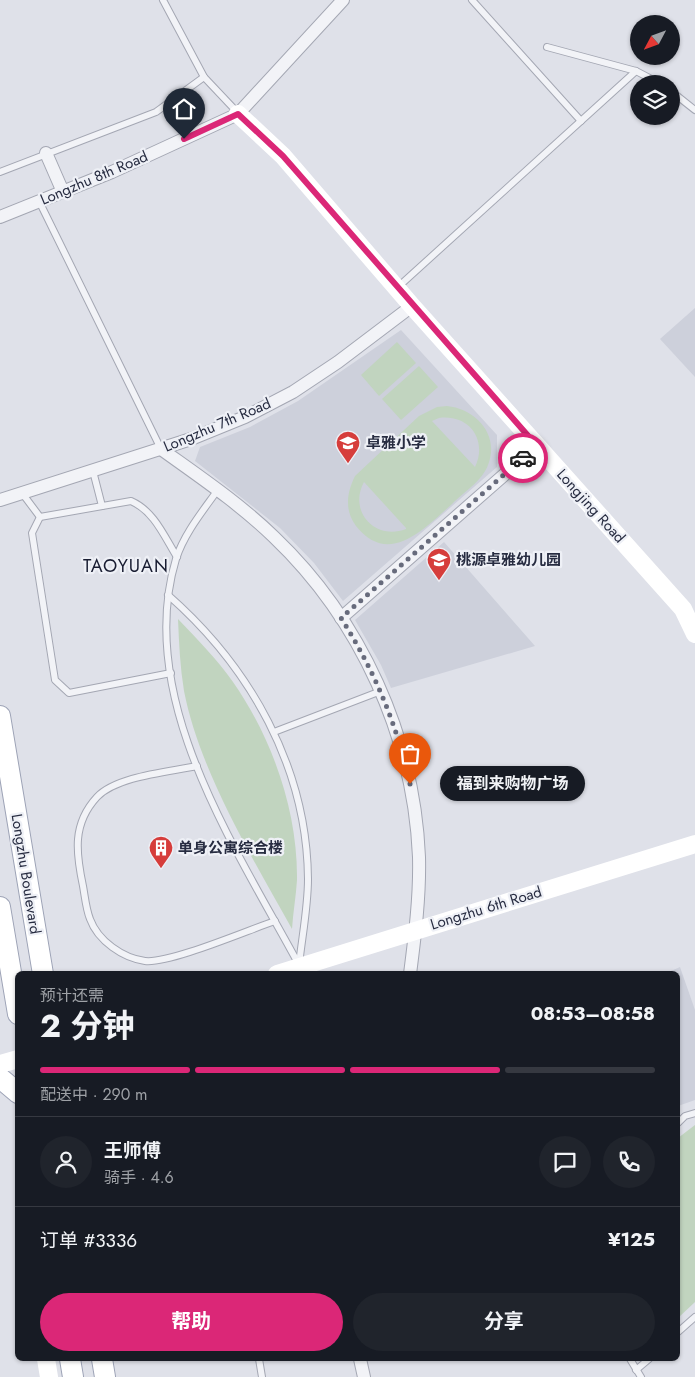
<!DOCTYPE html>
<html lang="zh">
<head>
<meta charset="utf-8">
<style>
	:root { --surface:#171b24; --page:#20242c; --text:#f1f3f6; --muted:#9ea1a6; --line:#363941; --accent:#db2777 }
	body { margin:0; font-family:Jost,"Noto Sans SC",sans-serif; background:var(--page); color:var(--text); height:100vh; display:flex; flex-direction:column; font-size:19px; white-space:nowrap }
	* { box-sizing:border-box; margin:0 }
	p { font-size:16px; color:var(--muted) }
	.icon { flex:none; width:28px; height:28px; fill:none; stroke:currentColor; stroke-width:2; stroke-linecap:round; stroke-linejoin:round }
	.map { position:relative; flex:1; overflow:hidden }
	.panel { position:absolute; left:15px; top:971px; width:665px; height:390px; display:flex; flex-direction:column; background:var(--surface); border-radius:8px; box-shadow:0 1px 4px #0004 }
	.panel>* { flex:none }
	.needle { width:32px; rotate:229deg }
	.fabs { position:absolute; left:630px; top:15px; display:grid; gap:10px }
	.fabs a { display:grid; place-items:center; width:50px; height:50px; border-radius:50%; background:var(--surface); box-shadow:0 1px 4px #0004; font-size:25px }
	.pin { position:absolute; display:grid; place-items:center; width:42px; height:42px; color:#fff; margin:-51px -21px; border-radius:50% 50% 50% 0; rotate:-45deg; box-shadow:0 0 5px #0007 }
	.pin .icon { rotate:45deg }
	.courier { position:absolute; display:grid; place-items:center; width:50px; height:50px; margin:-25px; border:4px solid #db2777; border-radius:50%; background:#fff; color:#222; box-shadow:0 1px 6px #0007 }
	.bubble { position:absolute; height:35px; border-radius:18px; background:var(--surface); box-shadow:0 1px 4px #0004; font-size:16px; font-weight:700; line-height:35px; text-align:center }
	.summary em { font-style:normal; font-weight:700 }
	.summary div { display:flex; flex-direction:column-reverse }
	.summary { display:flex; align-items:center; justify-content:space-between; height:85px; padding:0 25px }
	h1 { font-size:32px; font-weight:700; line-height:38px }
	.bar { display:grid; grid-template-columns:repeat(4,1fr); gap:8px 5px; align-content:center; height:60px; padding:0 25px }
	.bar i { height:6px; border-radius:4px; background:var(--line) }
	.bar .current { background:var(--accent) }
	.bar p { grid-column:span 4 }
	.line { display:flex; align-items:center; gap:12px; padding:0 25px; border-top:1px solid var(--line) }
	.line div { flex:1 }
	.round { display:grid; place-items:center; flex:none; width:52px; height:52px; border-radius:26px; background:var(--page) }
	.primary-button { display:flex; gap:10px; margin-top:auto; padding:10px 25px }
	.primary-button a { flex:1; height:58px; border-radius:30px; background:var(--accent); color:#fff; font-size:20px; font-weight:700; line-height:58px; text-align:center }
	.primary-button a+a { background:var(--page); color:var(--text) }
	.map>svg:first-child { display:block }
</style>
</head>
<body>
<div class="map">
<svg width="695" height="1377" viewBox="0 0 695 1377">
	<rect width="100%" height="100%" fill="#dfe1e9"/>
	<g fill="#cdd0db">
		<path d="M 695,308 L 695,377 L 660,339 Z"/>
		<path d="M 401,330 L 497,435 L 497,467 L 343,601 L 314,563 L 280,528 L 195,461 L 200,447 L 250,427 L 298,401 Z"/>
		<path d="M 444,542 L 535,646 L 391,688 L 381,665 L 355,620 Z"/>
		<path d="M 680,967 L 695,1010 L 695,1100 L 678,1106 L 678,974 L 664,974 Z"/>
	</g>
	<g fill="#c1d4bf" fill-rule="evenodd">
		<path d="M 397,342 L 416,363 L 379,396 L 361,375 Z"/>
		<path d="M 419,366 L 438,387 L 401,420 L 382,399 Z"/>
		<path d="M 447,406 C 476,409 500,435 488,465 C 482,481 464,492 452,504 C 426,527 389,568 356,526 C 344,510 347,492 355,476 L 419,416 L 437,407 ZM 439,418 C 469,414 488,440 475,467 L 432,421 ZM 364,482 L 406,528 L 406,529 C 375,541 348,511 364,482 Z"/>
		<path d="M 178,619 C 197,639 217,659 233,682 C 272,738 298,811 297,880 C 296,896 293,913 292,929 C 252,857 200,772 184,691 C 180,667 179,643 178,619 Z"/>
		<path d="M 695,1125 L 695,1302 L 678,1318 L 678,1138 Z"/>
	</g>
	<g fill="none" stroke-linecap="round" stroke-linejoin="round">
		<defs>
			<g id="lane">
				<path d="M 163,0 L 204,77 L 238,113"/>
				<path d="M 472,0 L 581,121"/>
				<path d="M 547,47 L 636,71 L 661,84"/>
				<path d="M 671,91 L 695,110"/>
				<path d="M 0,172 L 156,112 L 204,77"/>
				<path d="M 39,201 L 161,449"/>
				<path d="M 398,287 L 636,71"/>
				<path d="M 93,471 L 102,506"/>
				<path d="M 217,491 C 202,512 184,534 176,559 C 134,698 236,848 299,965"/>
				<path d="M 22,493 L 40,517"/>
				<path d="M 168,595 C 250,667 307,767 308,879 C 308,907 302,937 299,965"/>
				<path d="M 171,673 L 69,693 L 55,680 L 32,533 L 40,517 L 131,501 C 154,511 164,536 177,557"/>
				<path d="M 274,732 L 381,691"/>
				<path d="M 197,766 C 169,772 117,776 97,797 C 72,824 76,853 83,886 C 85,897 86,909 90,919 C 98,941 123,958 145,961 C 169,964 248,930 275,921"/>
				<path d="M 678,1123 L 685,1116 L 695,1113"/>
				<path d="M 678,1332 L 695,1317"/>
				<path d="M 259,1359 L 262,1377"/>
				<path d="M 630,1359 L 641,1377"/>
				<path d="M 636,1370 L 649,1359"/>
			</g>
			<g id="street">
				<path d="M 46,153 L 63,192"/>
				<path d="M 0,217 L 112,172 L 238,114 L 343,0"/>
				<path d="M 161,449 C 200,477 240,504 274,537 C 361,620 414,737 419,857 C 420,896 415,935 410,974"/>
				<path d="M 0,500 L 191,439 L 245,417 L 293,392 L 338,362 L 412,306"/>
				<path d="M 341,618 L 537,446"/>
				<path d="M 360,1359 L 364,1377"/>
			</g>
			<g id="primary">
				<path d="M 0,716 L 43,974"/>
				<path d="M 0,907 L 18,1014"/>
				<path d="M 0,1078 L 18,1093"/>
				<path d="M 70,1359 L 73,1377"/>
				<path d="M 102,1359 L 105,1377"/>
			</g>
		</defs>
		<use href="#lane" stroke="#a4a7b3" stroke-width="8"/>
		<use href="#street" stroke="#a4a7b3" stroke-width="14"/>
		<use href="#primary" stroke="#9da3b6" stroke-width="22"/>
		<use href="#lane" stroke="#f2f3f7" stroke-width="6"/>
		<use href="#street" stroke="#f2f3f7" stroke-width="12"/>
		<g stroke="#fff" stroke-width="18">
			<path d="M 238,114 L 283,156 L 412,306 L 683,609 L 695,634"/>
			<path d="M 277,974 L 695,844"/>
			<path d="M 0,1064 L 18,1059"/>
			<path d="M 46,1359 L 49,1377"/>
		</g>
		<use href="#primary" stroke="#fff" stroke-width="20"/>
	</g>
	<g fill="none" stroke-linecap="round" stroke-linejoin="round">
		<path stroke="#676b7c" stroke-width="5" stroke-dasharray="0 9" d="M 410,784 C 397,724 374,670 341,618 L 523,458"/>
		<path stroke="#db2777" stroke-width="6" d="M 184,139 L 238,114 L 283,156 L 537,446 L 523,458"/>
	</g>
	<defs>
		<symbol id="school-pin" viewBox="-11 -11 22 30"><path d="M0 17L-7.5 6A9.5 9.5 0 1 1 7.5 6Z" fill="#d63d3b" stroke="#eef0f6"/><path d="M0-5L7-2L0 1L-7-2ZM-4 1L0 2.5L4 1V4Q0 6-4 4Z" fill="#fff"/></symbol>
		<symbol id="building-pin" viewBox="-11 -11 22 30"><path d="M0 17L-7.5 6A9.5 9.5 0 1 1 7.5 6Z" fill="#d63d3b" stroke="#eef0f6"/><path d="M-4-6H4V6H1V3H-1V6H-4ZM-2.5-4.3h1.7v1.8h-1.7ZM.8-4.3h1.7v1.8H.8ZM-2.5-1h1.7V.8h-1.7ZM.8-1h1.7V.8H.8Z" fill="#fff"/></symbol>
	</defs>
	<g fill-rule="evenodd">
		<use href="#school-pin" x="334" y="429" width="28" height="38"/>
		<use href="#school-pin" x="425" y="546" width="28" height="38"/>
		<use href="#building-pin" x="147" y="834" width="28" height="38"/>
	</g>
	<g text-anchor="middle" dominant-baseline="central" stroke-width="4.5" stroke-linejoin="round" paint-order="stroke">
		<g font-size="15" fill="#272c41" stroke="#eef0f6">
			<text transform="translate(94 178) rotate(-23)">Longzhu 8th Road</text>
			<text transform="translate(217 425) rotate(-23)">Longzhu 7th Road</text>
			<text transform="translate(591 506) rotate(48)">Longjing Road</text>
			<text transform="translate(26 874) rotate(81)">Longzhu Boulevard</text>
			<text transform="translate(486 908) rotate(-17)">Longzhu 6th Road</text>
		</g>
		<g font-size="15" font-weight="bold" fill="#272c41" stroke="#eef0f6" text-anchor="start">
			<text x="366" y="443">卓雅小学</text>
			<text x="456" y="560">桃源卓雅幼儿园</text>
			<text x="178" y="848">单身公寓综合楼</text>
		</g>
		<g font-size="18" letter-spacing="1" fill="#191d32" stroke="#eef0f6">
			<text x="126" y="566">TAOYUAN</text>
		</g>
	</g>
</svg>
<div class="fabs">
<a><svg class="needle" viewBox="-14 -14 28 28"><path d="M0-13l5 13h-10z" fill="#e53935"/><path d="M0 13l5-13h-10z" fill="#9ea1a6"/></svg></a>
<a><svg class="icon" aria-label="layers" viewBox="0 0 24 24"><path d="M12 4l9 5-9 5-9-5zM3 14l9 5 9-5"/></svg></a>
</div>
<div class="pin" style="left:410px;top:784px;background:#ea580c"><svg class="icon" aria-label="bag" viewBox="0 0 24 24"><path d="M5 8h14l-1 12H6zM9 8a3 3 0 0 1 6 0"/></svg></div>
<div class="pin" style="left:184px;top:139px;background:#1f2937"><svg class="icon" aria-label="home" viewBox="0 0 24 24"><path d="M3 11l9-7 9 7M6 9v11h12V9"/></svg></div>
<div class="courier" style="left:523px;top:458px"><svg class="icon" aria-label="car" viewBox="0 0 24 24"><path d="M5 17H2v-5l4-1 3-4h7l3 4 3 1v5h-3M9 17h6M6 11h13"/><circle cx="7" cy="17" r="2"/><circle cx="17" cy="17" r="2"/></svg></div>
<div class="bubble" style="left:440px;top:766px;width:145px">福到来购物广场</div>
<section class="panel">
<div class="summary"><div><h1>2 分钟</h1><p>预计还需</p></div><em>08:53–08:58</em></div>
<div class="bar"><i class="current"></i><i class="current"></i><i class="current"></i><i></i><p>配送中 · 290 m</p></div>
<div class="line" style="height:90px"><a class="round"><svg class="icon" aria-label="person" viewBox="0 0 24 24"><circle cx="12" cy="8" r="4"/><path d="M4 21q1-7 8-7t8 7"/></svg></a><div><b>王师傅</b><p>骑手 · 4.6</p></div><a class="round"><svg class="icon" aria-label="chat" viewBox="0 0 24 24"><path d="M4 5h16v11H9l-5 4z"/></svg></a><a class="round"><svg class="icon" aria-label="phone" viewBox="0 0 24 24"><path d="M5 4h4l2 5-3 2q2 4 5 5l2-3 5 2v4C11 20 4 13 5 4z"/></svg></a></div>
<div class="line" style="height:65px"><div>订单 #3336</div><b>¥125</b></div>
<div class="primary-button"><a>帮助</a><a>分享</a></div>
</section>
</div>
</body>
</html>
